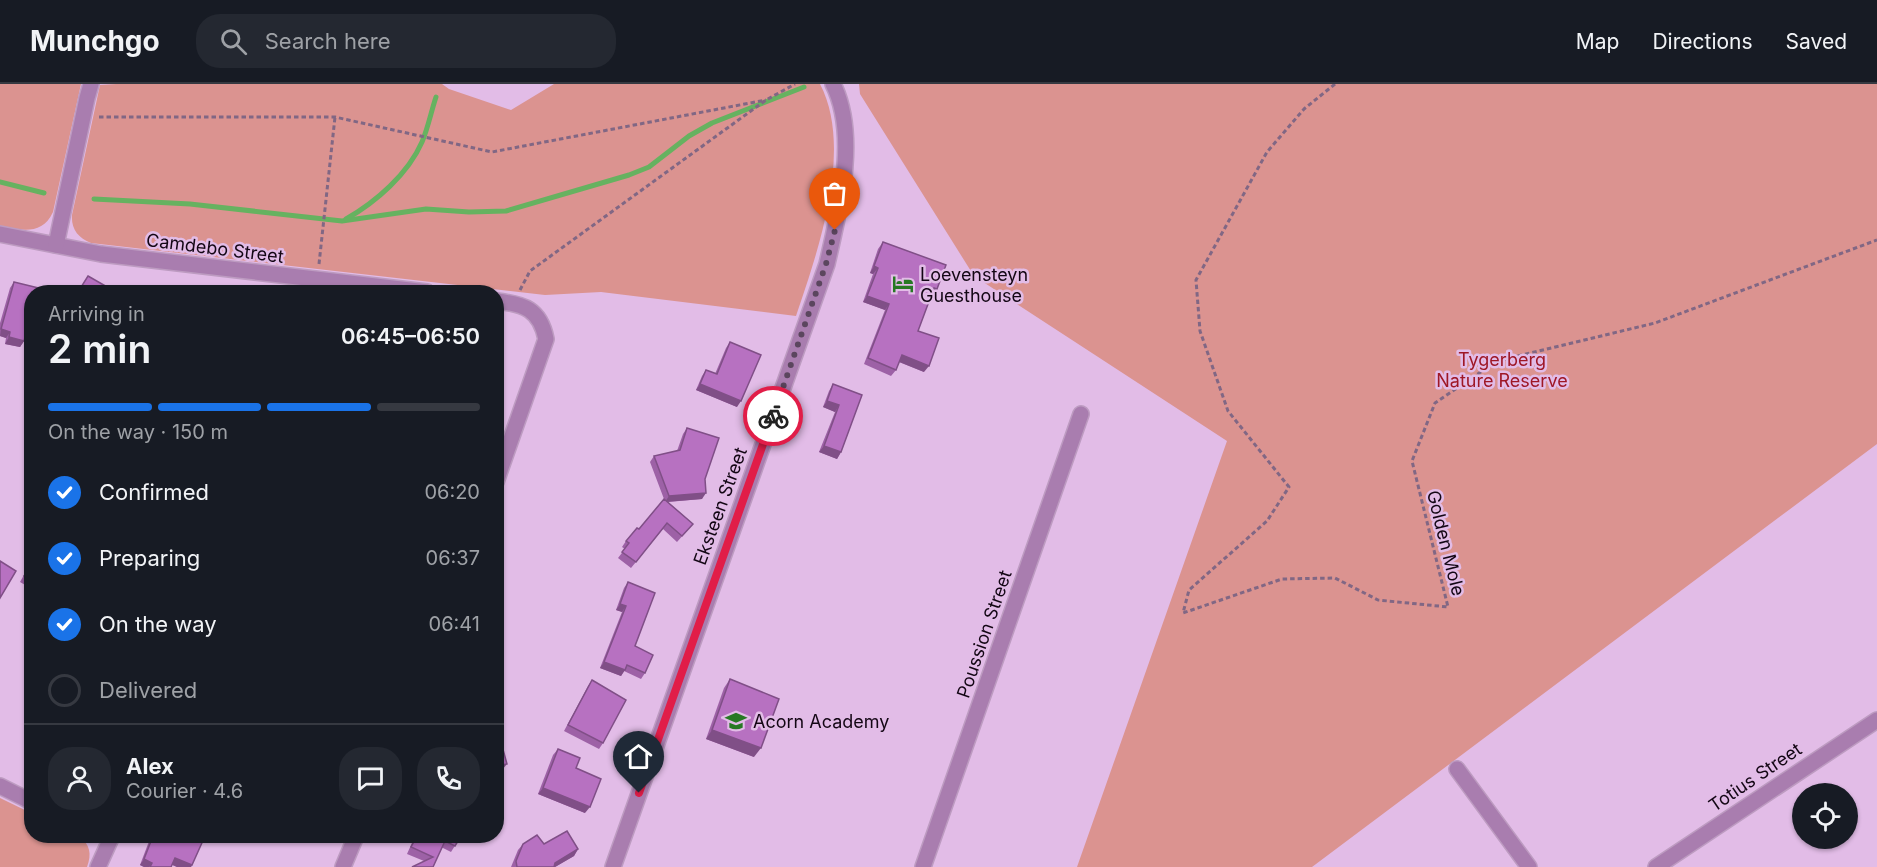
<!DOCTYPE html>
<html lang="en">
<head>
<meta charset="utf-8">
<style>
	:root { --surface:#171b24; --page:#242831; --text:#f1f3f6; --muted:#9ea1a6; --line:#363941; --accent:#1a73e8 }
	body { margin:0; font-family:Inter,sans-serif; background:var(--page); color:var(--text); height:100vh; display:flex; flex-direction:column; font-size:22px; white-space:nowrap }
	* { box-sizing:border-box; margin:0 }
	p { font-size:20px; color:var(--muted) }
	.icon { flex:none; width:33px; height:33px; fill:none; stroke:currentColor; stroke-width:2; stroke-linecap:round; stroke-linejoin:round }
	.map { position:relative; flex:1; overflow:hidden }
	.panel { position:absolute; left:24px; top:201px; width:480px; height:558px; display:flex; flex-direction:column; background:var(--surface); border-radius:24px; box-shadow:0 2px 4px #0004 }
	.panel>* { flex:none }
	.buttons { position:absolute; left:1792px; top:699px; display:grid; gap:12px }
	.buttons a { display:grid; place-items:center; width:66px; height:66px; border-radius:50%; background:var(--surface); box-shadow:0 2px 4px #0004; font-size:30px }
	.pin { position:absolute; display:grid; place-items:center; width:51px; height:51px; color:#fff; margin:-62px -26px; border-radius:50% 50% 50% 0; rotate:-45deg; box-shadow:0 0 6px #0007 }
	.pin .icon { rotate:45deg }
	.courier { position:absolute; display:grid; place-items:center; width:60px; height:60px; margin:-30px; border:4px solid #e11d48; border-radius:50%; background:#fff; color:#222; box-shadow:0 2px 8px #0007 }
	.overview em { font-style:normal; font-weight:600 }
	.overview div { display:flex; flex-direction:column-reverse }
	.overview { display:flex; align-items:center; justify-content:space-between; height:102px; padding:0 24px }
	h1 { font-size:39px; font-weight:600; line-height:45px }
	.bar { display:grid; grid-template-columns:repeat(4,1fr); gap:9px 6px; align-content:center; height:72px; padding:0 24px }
	.bar i { height:8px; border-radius:4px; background:var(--line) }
	.bar .active { background:var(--accent) }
	.bar p { grid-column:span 4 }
	.line { display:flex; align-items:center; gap:15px; padding:0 24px; border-top:2px solid var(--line) }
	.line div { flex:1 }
	.round { display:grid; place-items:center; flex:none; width:63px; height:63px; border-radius:24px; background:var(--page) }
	ol { padding:0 24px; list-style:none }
	li { display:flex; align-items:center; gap:18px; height:66px }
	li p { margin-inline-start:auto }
	li .icon { padding:6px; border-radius:50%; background:var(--accent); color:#fff; stroke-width:4 }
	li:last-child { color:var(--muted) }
	li i { width:33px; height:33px; border:3px solid var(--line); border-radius:50% }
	header { display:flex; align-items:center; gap:36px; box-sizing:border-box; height:84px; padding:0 30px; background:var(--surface); border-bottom:2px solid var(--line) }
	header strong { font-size:28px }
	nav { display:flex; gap:33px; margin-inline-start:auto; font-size:21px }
	.search { width:420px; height:54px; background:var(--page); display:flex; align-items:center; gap:15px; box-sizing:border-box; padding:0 21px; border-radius:24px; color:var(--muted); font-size:22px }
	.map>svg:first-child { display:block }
</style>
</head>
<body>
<header>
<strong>Munchgo</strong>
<div class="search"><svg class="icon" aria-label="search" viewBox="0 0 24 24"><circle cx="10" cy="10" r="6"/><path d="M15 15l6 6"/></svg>Search here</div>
<nav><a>Map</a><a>Directions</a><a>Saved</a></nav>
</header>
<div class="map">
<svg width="1877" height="783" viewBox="0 0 1877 783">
	<rect width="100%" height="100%" fill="#e2bce7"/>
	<g fill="#db9390">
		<path d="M 0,0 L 81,0 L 53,128 C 42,152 21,146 0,142 Z"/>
		<path d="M 116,0 L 442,0 L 449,5 L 511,26 L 554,0 L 820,0 C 854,65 818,167 796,232 L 601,208 L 545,211 L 91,159 C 78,154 71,145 72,131 L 100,1 Z"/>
		<path d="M 859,0 L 1877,0 L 1877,360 L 1312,783 L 1077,783 L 1227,357 L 974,192 L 860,10 Z"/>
		<path d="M 0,714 L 31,729 L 32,752 L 79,752 C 90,760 92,770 87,783 L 0,783 Z"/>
	</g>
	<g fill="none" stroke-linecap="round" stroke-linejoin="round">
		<g stroke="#66b260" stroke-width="5">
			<path d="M 0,98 L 44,109"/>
			<path d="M 94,115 L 190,120 L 342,137 L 426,125 L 469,128 L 506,127 L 629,91 L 649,83 L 689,52 L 712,39 L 804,3"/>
			<path d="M 346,135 C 376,118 408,90 422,58 C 428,44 431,28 436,13"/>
		</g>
		<defs>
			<g id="minor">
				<path d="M 0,150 L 101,170 L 427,208"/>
				<path d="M 56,161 L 87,14 L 91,0"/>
				<path d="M 496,217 C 524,220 540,225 546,255 L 496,398"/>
				<path d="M 1457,685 L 1529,783"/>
				<path d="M 0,702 L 32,718"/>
				<path d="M 98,783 L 112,752"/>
				<path d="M 343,783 L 356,752"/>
				<path d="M 613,783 L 827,180 C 839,127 859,52 833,0"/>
				<path d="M 923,783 L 1081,330"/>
				<path d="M 1656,783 L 1877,636"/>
			</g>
		</defs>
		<use href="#minor" stroke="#bd9bc1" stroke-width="18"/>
		<g stroke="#816784" stroke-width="3" stroke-dasharray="4.5 3" stroke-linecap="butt">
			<path d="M 1335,0 L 1304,25 L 1267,68 L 1196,196 L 1200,247 L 1228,327 L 1289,403 L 1267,437 L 1189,506 L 1183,529 L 1282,495 L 1335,494 L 1378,516 L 1448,523 L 1412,377 L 1435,319 L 1497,277 L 1655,239 L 1877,156"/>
			<path d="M 99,33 L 335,33 L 492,68 L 766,16"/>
			<path d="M 319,180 L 335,33"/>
			<path d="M 520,206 L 530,187 L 766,16 L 795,0"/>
		</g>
		<use href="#minor" stroke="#a97daf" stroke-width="15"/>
	</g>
	<g fill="#9d61a6">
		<path d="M 883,158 L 933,212 L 931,211 L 918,247 L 924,288 L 899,278 L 896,286 L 891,292 L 864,280 L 885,226 L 863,218 L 873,190 L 870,189 L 878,165 Z"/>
		<path d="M 14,198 L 32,208 L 24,257 L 20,263 L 5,260 L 6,254 L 0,252 L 0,239 L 10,204 Z"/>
		<path d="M 730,258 L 737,323 L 696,306 L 702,292 L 706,286 L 715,290 L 726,264 Z"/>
		<path d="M 833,300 L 862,311 L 841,368 L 837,375 L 819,368 L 835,328 L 823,323 L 829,307 Z"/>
		<path d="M 687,344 L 705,395 L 702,415 L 668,418 L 693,440 L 677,458 L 663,445 L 631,484 L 618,474 L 625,465 L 622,463 L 626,457 L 639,445 L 664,415 L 650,378 L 654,372 L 677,367 L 683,350 Z"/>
		<path d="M 32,477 L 32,505 L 20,498 Z"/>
		<path d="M 628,498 L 635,562 L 645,589 L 641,595 L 624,587 L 621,592 L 600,584 L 622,528 L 616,526 L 624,504 Z"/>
		<path d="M 730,595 L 754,673 L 706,655 L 724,604 Z"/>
		<path d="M 592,596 L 603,659 L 599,665 L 564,647 L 588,602 Z"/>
		<path d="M 558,665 L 576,684 L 585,729 L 538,710 L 553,671 Z"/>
		<path d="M 151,752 L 205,752 L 191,783 L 177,783 L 172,781 L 171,783 L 144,783 L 140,781 Z"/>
		<path d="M 415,752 L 461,752 L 451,768 L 441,763 L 433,783 L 424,777 L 407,770 Z"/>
		<path d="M 523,760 L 544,760 L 578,765 L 574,772 L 555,783 L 511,783 L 518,766 Z"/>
	</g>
	<g fill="#804f87">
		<path d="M 874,182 L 878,184 L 873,190 L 870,189 Z"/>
		<path d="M 934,204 L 937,205 L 933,212 L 930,210 Z"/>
		<path d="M 867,212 L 889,220 L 885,226 L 863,218 Z"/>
		<path d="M 1,245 L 10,248 L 6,254 L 0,252 Z"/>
		<path d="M 9,253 L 24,257 L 20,263 L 5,260 Z"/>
		<path d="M 902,271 L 929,282 L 924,288 L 897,277 Z"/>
		<path d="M 700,300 L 741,317 L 737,323 L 696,306 Z"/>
		<path d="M 827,317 L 839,321 L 835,328 L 823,323 Z"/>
		<path d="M 824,362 L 841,368 L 837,375 L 819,368 Z"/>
		<path d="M 706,409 L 702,415 L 665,418 L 669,412 Z"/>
		<path d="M 620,520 L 626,522 L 622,528 L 616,526 Z"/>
		<path d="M 604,578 L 625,586 L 621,592 L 600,584 Z"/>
		<path d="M 712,646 L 761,664 L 754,673 L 706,655 Z"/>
		<path d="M 507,680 L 502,686 L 496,687 L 496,682 Z"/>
		<path d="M 543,704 L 590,723 L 585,729 L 538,710 Z"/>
		<path d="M 578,765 L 574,772 L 555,783 L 552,783 L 555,779 Z"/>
		<path d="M 175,774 L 192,781 L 191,783 L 177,783 L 171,780 Z"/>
		<path d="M 144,775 L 152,779 L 149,783 L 144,783 L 140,781 Z"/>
	</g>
	<g fill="#b771c1" stroke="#804f87" stroke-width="1.5">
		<path d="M 883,158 L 946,181 L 937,205 L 934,204 L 918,247 L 939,254 L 929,282 L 902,271 L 896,286 L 868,274 L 889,220 L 867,212 L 878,184 L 874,182 Z"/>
		<path d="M 88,192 L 116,208 L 78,208 Z"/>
		<path d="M 14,198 L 55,208 L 32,208 L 32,229 L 24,257 L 9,253 L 10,248 L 1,245 Z"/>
		<path d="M 730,258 L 761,271 L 741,317 L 700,300 L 706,286 L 717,290 Z"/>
		<path d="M 833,300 L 862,311 L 841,368 L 824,362 L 839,321 L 827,317 Z"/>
		<path d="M 687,344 L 719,354 L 705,395 L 706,409 L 669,412 L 654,372 L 680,366 Z"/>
		<path d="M 664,415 L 693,440 L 682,452 L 667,439 L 636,478 L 622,468 L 629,459 L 626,457 L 637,444 L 639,445 Z"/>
		<path d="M 0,477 L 16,487 L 0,514 Z"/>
		<path d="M 32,479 L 32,496 L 24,492 Z"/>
		<path d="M 628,498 L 655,509 L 635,562 L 653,571 L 645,589 L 627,581 L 625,586 L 604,578 L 626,522 L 620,520 Z"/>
		<path d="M 730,595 L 779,615 L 761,664 L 712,646 Z"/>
		<path d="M 592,596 L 626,616 L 603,659 L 568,641 Z"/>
		<path d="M 496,640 L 507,680 L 496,682 Z"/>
		<path d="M 558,665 L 580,674 L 576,684 L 601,695 L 590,723 L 543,704 Z"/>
		<path d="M 567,747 L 578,765 L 555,779 L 554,783 L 517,783 L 516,777 L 523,760 L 537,751 L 544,760 Z"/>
		<path d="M 153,752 L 205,752 L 192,781 L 175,774 L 171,783 L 150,783 L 152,779 L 144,775 Z"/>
		<path d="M 417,752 L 461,752 L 455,762 L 445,757 L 433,783 L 412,783 L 433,773 L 411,763 Z"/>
	</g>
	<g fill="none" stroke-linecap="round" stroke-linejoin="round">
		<path stroke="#5b465e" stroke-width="6" stroke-dasharray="0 10.8" d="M 773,332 L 826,180 L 835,146"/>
		<path stroke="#e11d48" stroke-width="8" d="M 639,709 L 773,332"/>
	</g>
	<defs>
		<symbol id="hotel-bare" viewBox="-9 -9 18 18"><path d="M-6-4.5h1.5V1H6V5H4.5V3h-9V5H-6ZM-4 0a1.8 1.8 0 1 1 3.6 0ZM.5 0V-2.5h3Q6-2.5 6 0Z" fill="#277924" stroke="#e2bce7" stroke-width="2.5" paint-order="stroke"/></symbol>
		<symbol id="school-bare" viewBox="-9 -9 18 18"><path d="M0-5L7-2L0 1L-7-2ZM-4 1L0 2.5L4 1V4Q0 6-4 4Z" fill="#277924" stroke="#e2bce7" stroke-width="2.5" paint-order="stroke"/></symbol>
	</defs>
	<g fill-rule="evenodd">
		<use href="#hotel-bare" x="888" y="185" width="30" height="30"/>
		<use href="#school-bare" x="721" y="622" width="30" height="30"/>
	</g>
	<g text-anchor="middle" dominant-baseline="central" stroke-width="5" stroke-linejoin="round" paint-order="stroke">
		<g font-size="18" fill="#130614" stroke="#e2bce7">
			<text transform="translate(215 164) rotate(7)">Camdebo Street</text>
			<text transform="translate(720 422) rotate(-70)">Eksteen Street</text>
			<text transform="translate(1446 459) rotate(76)">Golden Mole</text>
			<text transform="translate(984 550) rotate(-71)">Poussion Street</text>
			<text transform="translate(1755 693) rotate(-34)">Totius Street</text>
		</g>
		<g font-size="18" fill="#130614" stroke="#e2bce7" text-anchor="start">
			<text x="920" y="190">Loevensteyn<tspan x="920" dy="21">Guesthouse</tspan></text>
			<text x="753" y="637">Acorn Academy</text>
		</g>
		<g font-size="18" fill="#9e1726" stroke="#e2bce7">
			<text x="1502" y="275">Tygerberg<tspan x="1502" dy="21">Nature Reserve</tspan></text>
		</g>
	</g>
</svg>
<div class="buttons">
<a><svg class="icon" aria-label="locate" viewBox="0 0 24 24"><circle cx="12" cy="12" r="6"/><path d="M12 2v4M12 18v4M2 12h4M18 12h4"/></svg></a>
</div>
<div class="pin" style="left:835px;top:146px;background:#ea580c"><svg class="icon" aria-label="bag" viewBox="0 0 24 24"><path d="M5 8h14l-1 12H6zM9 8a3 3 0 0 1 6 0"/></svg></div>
<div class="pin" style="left:639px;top:709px;background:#1f2937"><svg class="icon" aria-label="home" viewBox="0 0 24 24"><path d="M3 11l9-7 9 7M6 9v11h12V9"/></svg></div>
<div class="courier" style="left:773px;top:332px"><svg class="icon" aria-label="bike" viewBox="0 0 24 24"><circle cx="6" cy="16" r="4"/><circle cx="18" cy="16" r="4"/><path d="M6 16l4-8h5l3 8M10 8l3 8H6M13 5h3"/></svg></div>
<section class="panel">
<div class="overview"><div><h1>2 min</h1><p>Arriving in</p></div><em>06:45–06:50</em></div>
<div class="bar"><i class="active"></i><i class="active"></i><i class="active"></i><i></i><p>On the way · 150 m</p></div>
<ol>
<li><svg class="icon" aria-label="check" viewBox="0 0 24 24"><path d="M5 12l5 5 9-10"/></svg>Confirmed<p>06:20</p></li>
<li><svg class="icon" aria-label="check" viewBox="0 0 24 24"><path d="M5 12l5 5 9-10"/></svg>Preparing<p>06:37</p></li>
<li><svg class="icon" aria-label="check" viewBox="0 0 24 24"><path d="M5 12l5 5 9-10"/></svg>On the way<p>06:41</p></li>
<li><i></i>Delivered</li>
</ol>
<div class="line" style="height:108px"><a class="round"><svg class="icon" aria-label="person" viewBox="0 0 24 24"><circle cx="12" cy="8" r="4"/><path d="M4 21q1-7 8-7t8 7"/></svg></a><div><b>Alex</b><p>Courier · 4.6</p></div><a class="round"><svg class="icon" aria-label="chat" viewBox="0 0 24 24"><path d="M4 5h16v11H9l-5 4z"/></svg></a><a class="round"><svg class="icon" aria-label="phone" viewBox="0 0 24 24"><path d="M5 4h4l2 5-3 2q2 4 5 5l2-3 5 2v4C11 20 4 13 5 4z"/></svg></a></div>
</section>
</div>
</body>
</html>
